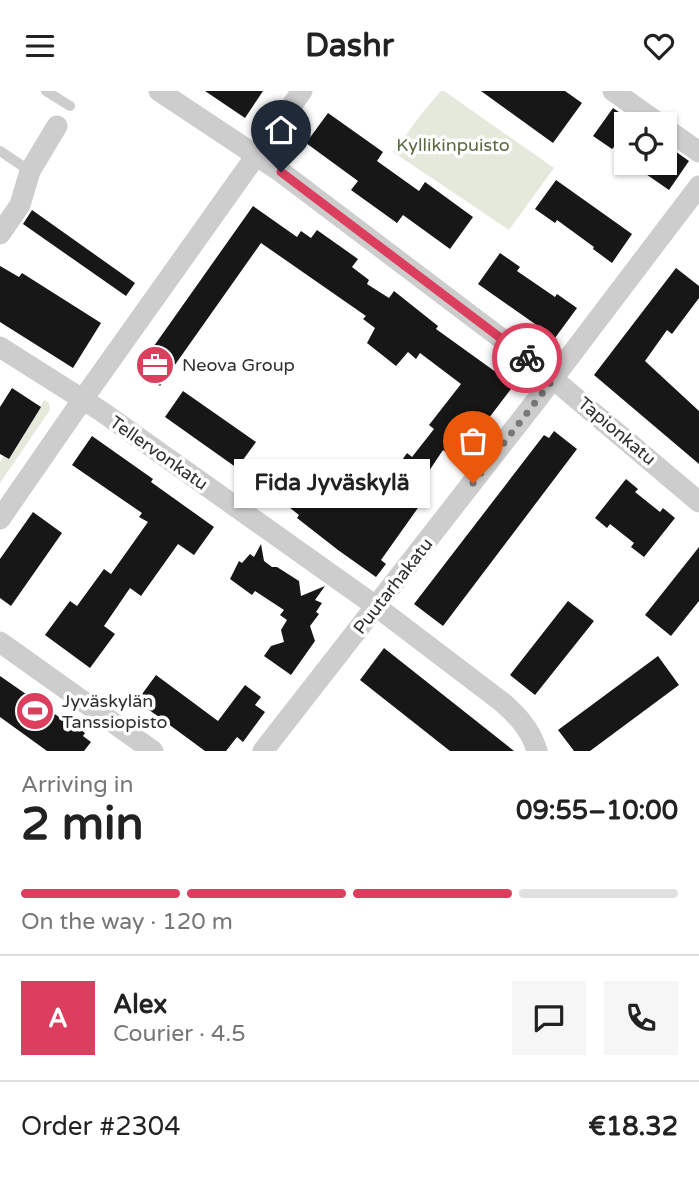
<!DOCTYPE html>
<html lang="en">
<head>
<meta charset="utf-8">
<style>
	:root { --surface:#fff; --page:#f6f6f6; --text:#222; --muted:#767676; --line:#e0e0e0; --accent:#dc3e5d }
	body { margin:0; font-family:"Varela Round",sans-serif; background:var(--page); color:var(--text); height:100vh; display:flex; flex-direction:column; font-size:26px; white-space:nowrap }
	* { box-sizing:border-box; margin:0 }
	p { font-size:23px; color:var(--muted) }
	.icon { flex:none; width:38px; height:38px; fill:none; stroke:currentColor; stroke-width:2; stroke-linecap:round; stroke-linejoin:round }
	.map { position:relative; height:660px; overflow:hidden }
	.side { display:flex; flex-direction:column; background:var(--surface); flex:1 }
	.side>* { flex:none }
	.buttons { position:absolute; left:614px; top:21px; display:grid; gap:14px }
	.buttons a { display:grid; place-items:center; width:63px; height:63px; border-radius:0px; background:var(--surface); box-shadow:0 2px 5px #0004; font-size:35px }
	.pin { position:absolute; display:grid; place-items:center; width:60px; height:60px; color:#fff; margin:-72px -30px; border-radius:50% 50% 50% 0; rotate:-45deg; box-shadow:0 0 7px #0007 }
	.pin .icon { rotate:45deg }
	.courier { position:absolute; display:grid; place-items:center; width:70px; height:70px; margin:-35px; border:5px solid #dc3e5d; border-radius:50%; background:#fff; color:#222; box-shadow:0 2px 9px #0007 }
	.bubble { position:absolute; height:49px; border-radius:0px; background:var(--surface); box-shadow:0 2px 5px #0004; font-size:23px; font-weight:700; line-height:49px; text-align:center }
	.summary em { font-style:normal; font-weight:700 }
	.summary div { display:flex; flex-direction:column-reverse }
	.summary { display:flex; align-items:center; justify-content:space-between; height:119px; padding:0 21px }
	h1 { font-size:46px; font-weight:700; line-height:52px }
	.bar { display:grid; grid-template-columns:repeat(4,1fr); gap:10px 7px; align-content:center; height:84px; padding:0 21px }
	.bar i { height:9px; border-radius:5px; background:var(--line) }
	.bar .selected { background:var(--accent) }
	.bar p { grid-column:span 4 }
	.line { display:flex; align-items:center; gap:18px; padding:0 21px; border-top:2px solid var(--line) }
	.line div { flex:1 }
	.round { display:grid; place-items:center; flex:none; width:74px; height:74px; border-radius:0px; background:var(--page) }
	header { display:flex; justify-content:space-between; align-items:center; height:91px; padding:0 21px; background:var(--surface); font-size:32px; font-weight:700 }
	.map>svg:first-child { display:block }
</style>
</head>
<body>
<header><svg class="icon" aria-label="menu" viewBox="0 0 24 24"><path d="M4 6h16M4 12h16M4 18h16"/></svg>Dashr<svg class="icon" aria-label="heart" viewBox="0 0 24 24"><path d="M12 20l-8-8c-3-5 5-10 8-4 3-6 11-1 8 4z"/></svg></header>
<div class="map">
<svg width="699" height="660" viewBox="0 0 699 660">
	<rect width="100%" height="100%" fill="#fff"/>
	<g fill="#e5e9dc">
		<path d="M 441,0 L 444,0 L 554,77 L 509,139 L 393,61 L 423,21 Z"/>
		<path d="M 44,309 L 49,312 L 50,319 L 0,392 L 0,371 L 4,365 L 9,368 L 25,343 L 20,339 L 32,330 Z"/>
	</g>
	<g fill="#171717">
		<path d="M 205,0 L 263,0 L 245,27 Z"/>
		<path d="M 481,0 L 565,0 L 582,12 L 553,52 Z"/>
		<path d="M 613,17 L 626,26 L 626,65 L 614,56 L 612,58 L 593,45 Z"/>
		<path d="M 328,22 L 383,61 L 377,70 L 419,100 L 425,91 L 473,126 L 450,158 L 403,124 L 397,132 L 351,99 L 358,90 L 306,52 Z"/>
		<path d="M 665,53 L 689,70 L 669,99 L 643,81 L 649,72 L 665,72 Z"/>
		<path d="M 556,89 L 632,143 L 612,172 L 593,158 L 594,156 L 557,129 L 555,132 L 535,118 Z"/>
		<path d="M 253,115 L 297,146 L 301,140 L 311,147 L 317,139 L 358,168 L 352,176 L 369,189 L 367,193 L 389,207 L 394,200 L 438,235 L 436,238 L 514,294 L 457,369 L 443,359 L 417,398 L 425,404 L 423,406 L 425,407 L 381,469 L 386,473 L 376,486 L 338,459 L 297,427 L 299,424 L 285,413 L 308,380 L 315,384 L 318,380 L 364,412 L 395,368 L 400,372 L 407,362 L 412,366 L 434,338 L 429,334 L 461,293 L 420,262 L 416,268 L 408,261 L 396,275 L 367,252 L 375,237 L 363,228 L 366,225 L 261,152 L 160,295 L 137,279 Z"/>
		<path d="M 32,119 L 135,192 L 126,205 L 23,133 Z"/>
		<path d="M 500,162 L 520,176 L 517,180 L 555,206 L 557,203 L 577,217 L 555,247 L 478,193 Z"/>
		<path d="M 0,175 L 19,186 L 22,182 L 101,232 L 73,277 L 0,231 Z"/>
		<path d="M 676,177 L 699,195 L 699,207 L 672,243 L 667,239 L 645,270 L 699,320 L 699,373 L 594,284 Z"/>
		<path d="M 12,297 L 41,316 L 9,368 L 0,363 L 0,316 Z"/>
		<path d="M 183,300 L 256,351 L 237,377 L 165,326 Z"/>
		<path d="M 554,340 L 577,358 L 443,535 L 414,513 L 544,344 L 549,347 Z"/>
		<path d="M 92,345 L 153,388 L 151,391 L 214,436 L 194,464 L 178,453 L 141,505 L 130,497 L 104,535 L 115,543 L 90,577 L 45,544 L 70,510 L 77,515 L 104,478 L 111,483 L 148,431 L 139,426 L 142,422 L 72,374 Z"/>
		<path d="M 626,388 L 638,398 L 635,401 L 660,421 L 663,417 L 675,427 L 644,466 L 631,456 L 634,452 L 610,433 L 607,437 L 595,427 Z"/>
		<path d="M 33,421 L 62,442 L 11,515 L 0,507 L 0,468 Z"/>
		<path d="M 261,453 L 264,470 L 272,476 L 277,476 L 299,490 L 301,505 L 325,495 L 315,509 L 322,512 L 316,521 L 319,523 L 310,535 L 315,550 L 291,584 L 264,565 L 271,555 L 284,551 L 281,539 L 287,529 L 280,524 L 284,519 L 255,500 L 252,504 L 230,488 L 239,470 L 242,472 L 250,463 L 254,466 Z"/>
		<path d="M 699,456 L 699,510 L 671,545 L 645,524 Z"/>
		<path d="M 568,510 L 594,530 L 535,604 L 510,584 Z"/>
		<path d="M 384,557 L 514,660 L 450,660 L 360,589 Z"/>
		<path d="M 658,565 L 679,594 L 590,660 L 574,660 L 558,639 Z"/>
		<path d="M 156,584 L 218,630 L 245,594 L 261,606 L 255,614 L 265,621 L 243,651 L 237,646 L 226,660 L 205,660 L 137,610 Z"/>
		<path d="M 0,585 L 72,635 L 73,633 L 85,642 L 83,645 L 91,651 L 84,660 L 47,660 L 0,626 Z"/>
	</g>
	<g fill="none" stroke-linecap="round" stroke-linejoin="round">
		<g stroke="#cdcdcd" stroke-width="10">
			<path d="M 46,0 L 70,15"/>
			<path d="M 0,60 L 30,80"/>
		</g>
		<g stroke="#cdcdcd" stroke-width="21">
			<path d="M 159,0 L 281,81 L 539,276 L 699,411"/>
			<path d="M 613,0 L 660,33"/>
			<path d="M 665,37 L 699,61"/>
			<path d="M 0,143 L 20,114 L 30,80 L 57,35"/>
			<path d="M 0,256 L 101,320 L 377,516 L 502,611 C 518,625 531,639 537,660"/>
			<path d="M 0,428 L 83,308 L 302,0"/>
			<path d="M 0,551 L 153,660"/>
			<path d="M 263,660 L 539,306 L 699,95"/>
		</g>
	</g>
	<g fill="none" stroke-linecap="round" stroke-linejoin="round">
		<path stroke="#787878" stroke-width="7" stroke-dasharray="0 12.6" d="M 473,392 L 554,287 L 527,267"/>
		<path stroke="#dc3e5d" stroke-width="9" d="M 281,81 L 527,267"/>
	</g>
	<defs>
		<symbol id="office-disc" viewBox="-11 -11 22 22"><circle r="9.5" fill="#dc3e5d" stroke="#fff"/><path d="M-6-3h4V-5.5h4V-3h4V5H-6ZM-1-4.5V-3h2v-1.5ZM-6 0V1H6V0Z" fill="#fff"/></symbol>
		<symbol id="stadium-disc" viewBox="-11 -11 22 22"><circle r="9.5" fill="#dc3e5d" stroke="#fff"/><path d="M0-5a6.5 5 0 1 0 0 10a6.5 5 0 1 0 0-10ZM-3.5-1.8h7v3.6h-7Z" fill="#fff"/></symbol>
	</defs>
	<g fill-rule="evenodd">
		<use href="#office-disc" x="133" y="252" width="44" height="44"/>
		<use href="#stadium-disc" x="13" y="598" width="44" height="44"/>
	</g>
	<g text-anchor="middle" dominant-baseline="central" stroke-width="7" stroke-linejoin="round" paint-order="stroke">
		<g font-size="18" fill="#596a40" stroke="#fff">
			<text x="453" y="54">Kyllikinpuisto</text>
		</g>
		<g font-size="18" fill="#303030" stroke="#fff" text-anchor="start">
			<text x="182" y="274">Neova Group</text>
			<text x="62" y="610">Jyväskylän<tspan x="62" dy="21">Tanssiopisto</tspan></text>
		</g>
		<g font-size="18" fill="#303030" stroke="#fff">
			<text transform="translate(617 340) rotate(40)">Tapionkatu</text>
			<text transform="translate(159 362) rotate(35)">Tellervonkatu</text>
			<text transform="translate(393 495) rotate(-52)">Puutarhakatu</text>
		</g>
	</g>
</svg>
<div class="buttons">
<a><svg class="icon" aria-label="locate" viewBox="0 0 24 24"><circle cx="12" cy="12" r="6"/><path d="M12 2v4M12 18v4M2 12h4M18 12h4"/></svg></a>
</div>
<div class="pin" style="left:473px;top:392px;background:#ea580c"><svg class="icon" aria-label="bag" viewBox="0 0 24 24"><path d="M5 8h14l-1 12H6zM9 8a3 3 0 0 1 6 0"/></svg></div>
<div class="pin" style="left:281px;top:81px;background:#1f2937"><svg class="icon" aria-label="home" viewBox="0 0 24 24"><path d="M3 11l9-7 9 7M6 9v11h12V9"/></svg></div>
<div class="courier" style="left:527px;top:267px"><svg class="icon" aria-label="bike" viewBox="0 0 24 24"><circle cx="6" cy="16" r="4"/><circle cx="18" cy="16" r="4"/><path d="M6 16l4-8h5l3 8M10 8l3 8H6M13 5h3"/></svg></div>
<div class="bubble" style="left:234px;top:368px;width:196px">Fida Jyväskylä</div>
</div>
<section class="side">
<div class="summary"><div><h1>2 min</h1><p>Arriving in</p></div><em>09:55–10:00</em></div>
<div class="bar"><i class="selected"></i><i class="selected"></i><i class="selected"></i><i></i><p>On the way · 120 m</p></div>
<div class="line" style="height:126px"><b class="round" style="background:var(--accent);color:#fff">A</b><div><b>Alex</b><p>Courier · 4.5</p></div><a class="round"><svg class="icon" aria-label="chat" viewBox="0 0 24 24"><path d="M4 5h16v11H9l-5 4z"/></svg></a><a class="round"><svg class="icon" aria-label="phone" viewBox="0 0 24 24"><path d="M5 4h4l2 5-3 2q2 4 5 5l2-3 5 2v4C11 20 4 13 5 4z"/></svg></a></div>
<div class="line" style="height:91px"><div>Order #2304</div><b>€18.32</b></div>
</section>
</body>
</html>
